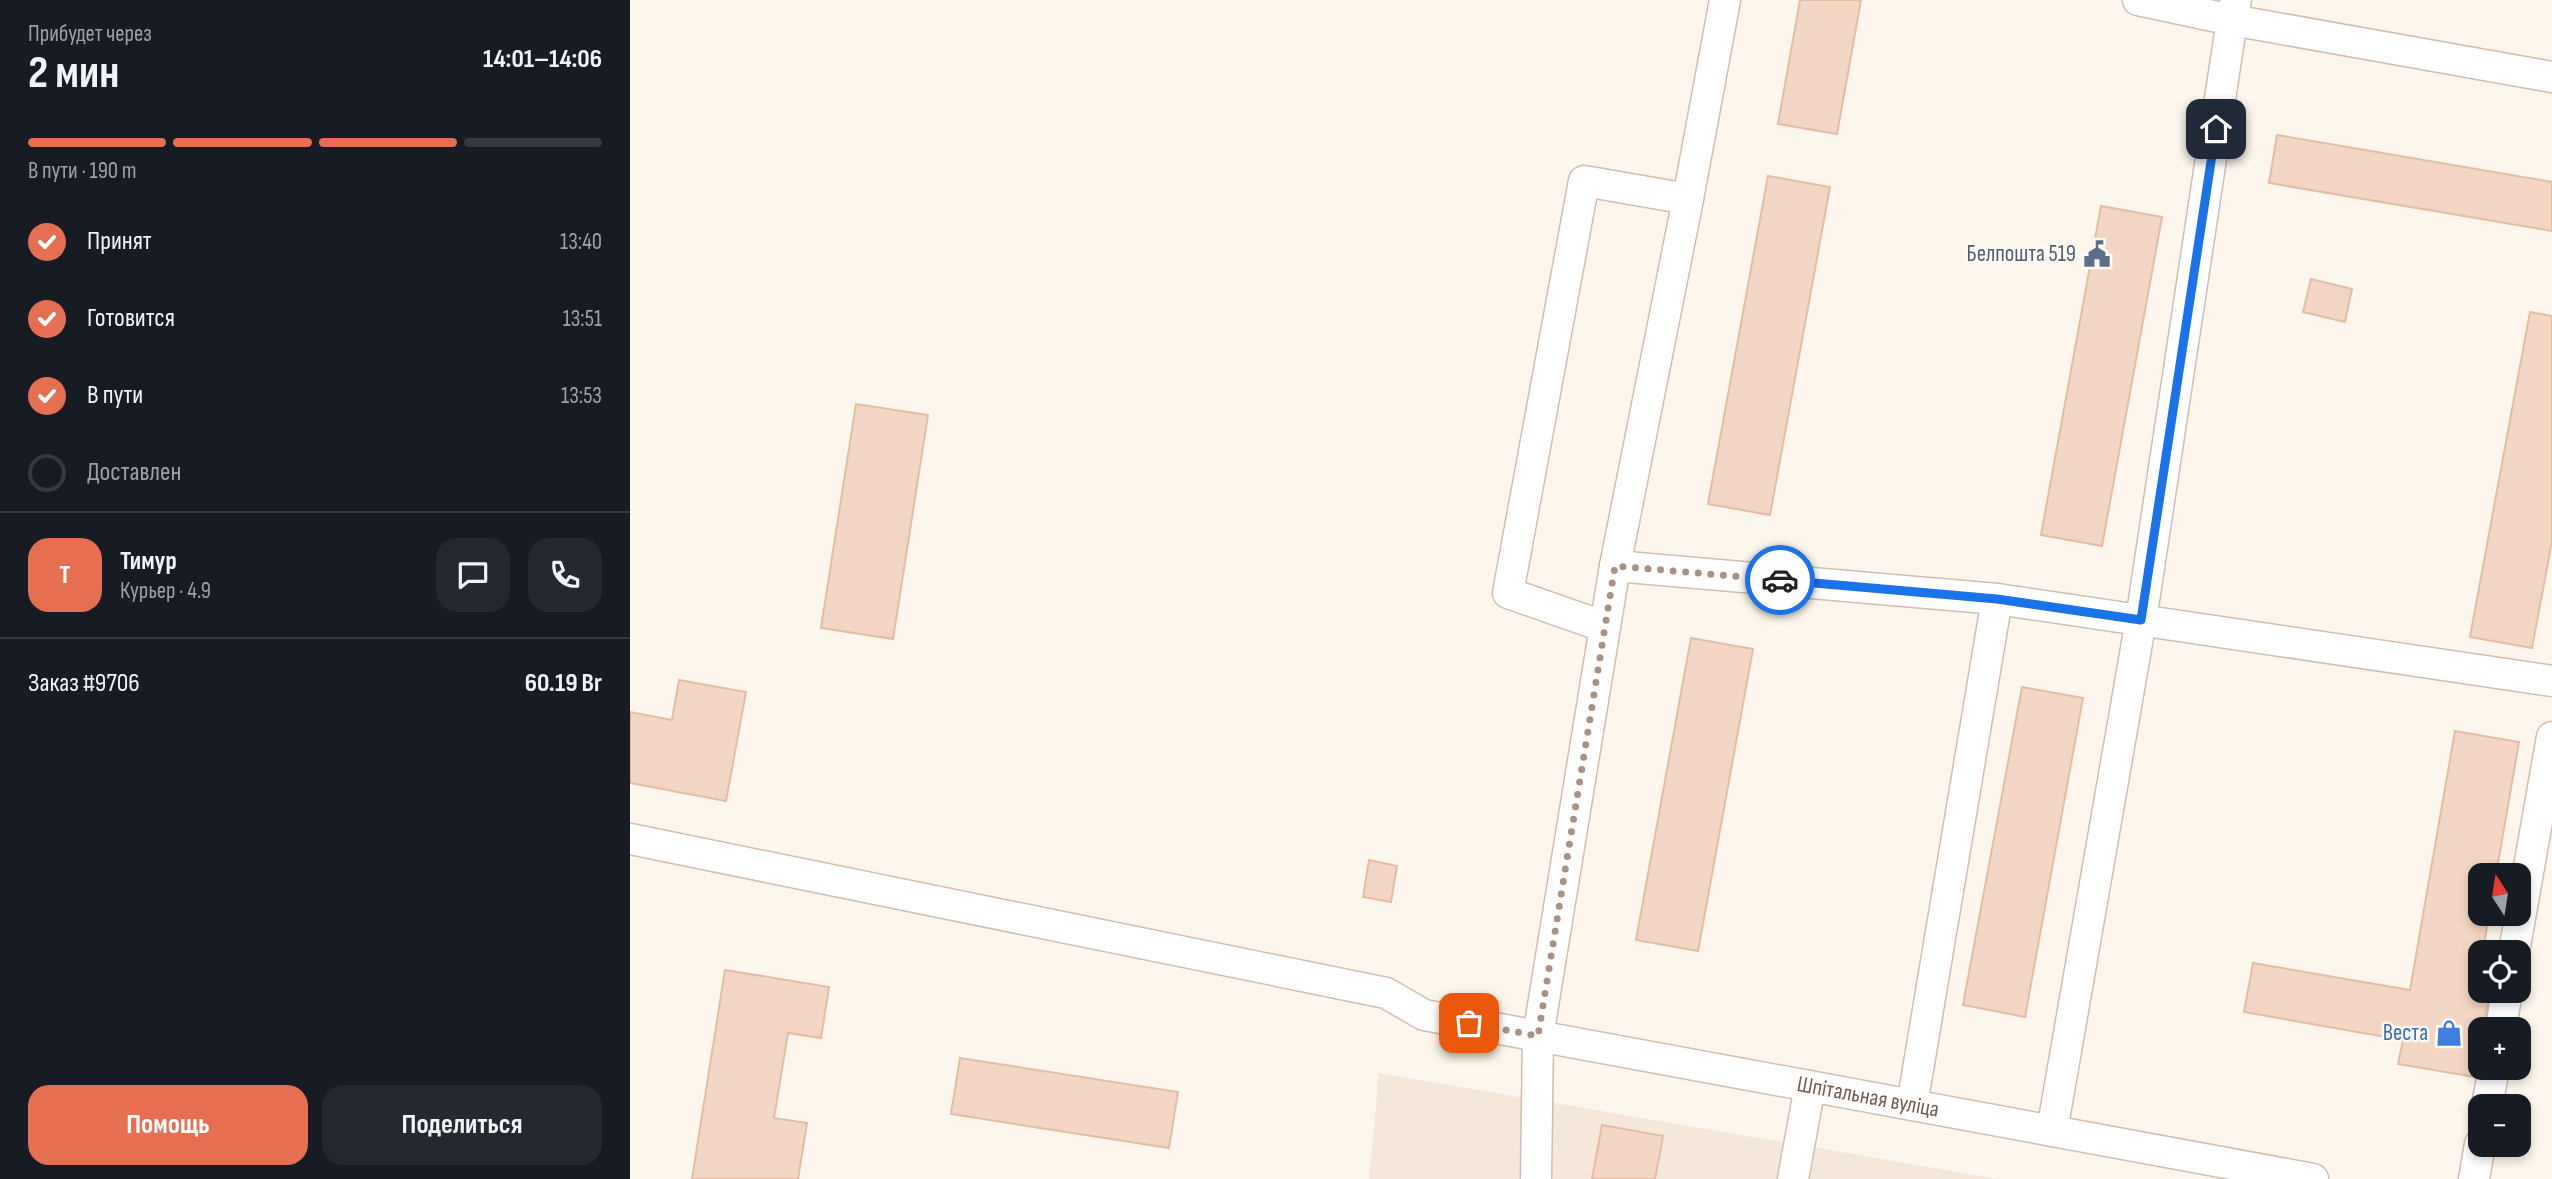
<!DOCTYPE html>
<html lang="ru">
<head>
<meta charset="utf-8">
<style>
	:root { --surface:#171b24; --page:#242831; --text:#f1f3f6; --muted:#9ea1a6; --line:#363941; --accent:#e76f51 }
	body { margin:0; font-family:"Sofia Sans Condensed",sans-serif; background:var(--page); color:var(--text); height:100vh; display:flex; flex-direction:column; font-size:26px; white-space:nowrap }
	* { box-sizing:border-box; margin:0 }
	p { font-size:23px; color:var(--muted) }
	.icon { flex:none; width:38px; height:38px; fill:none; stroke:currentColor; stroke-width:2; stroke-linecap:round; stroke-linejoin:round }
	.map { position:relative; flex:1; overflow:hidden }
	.details { display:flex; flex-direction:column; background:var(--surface); width:630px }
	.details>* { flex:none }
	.needle { width:46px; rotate:348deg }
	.buttons { position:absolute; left:1838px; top:863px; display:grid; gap:14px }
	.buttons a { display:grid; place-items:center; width:63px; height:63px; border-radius:14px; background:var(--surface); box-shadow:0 4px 10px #0003; font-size:35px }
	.pin { position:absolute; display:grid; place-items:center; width:60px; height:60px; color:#fff; margin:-30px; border-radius:14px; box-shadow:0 4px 10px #0006 }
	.courier { position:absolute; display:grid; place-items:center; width:70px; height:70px; margin:-35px; border:5px solid #1a73e8; border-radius:50%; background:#fff; color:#222; box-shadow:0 2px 9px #0007 }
	.head em { font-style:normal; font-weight:700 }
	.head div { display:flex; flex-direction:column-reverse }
	.head { display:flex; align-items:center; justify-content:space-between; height:119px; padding:0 28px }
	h1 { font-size:46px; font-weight:700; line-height:52px }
	.bar { display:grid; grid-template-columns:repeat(4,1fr); gap:10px 7px; align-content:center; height:84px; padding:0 28px }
	.bar i { height:9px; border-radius:5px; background:var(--line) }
	.bar .selected { background:var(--accent) }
	.bar p { grid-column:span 4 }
	.line { display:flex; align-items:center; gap:18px; padding:0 28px; border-top:2px solid var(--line) }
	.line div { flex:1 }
	.round { display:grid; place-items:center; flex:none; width:74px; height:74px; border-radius:21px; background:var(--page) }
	ol { padding:0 28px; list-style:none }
	li { display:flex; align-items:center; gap:21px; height:77px }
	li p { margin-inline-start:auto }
	li .icon { padding:7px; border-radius:50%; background:var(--accent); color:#fff; stroke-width:4 }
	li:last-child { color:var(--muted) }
	li i { width:38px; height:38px; border:4px solid var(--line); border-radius:50% }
	.cta { display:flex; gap:14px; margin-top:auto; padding:14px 28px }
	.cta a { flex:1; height:80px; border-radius:21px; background:var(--accent); color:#fff; font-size:28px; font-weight:700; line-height:80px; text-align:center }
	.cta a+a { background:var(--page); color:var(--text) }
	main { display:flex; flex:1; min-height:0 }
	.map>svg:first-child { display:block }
</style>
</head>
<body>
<main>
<section class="details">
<div class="head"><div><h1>2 мин</h1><p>Прибудет через</p></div><em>14:01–14:06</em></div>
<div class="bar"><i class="selected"></i><i class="selected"></i><i class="selected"></i><i></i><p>В пути · 190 m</p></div>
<ol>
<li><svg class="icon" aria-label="check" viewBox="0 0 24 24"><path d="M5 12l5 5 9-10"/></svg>Принят<p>13:40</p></li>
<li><svg class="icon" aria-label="check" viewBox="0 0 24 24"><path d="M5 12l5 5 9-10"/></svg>Готовится<p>13:51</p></li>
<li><svg class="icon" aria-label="check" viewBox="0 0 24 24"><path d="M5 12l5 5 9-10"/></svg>В пути<p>13:53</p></li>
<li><i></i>Доставлен</li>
</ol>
<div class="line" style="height:126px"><b class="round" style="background:var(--accent);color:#fff">Т</b><div><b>Тимур</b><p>Курьер · 4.9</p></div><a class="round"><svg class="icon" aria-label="chat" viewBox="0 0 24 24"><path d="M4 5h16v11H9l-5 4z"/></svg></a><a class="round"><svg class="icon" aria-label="phone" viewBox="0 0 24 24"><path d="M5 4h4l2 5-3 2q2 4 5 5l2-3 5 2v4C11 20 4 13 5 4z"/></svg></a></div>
<div class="line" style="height:91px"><div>Заказ #9706</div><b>60.19 Br</b></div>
<div class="cta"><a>Помощь</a><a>Поделиться</a></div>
</section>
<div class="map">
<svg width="1922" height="1179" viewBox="0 0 1922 1179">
	<rect width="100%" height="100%" fill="#fdf6ec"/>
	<path fill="#f5e8da" d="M 749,1073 L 1369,1179 L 739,1179 Z"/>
	<g fill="#f3d5c3" stroke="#e6bba3" stroke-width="2">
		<path d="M 1170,0 L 1231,0 L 1207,134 L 1148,124 Z"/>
		<path d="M 1647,135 L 1922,182 L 1922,231 L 1639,183 Z"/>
		<path d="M 1138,176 L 1200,187 L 1140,515 L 1078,504 Z"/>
		<path d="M 1471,206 L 1532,217 L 1472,546 L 1411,535 Z"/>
		<path d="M 1681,279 L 1722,289 L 1715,322 L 1673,312 Z"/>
		<path d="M 1900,312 L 1922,316 L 1922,541 L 1902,648 L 1840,637 Z"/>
		<path d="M 226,404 L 298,415 L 263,639 L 191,628 Z"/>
		<path d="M 1061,638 L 1123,649 L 1068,951 L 1006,940 Z"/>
		<path d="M 49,680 L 116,692 L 96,801 L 0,783 L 0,712 L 42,720 Z"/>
		<path d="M 1392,687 L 1453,698 L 1395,1017 L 1333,1005 Z"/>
		<path d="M 1825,731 L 1889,742 L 1866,875 L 1850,875 L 1850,914 L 1859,914 L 1853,952 L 1850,952 L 1847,986 L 1850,987 L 1850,990 L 1860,990 L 1853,1029 L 1850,1029 L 1850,1049 L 1845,1077 L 1768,1064 L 1773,1040 L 1614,1012 L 1623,963 L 1780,990 Z"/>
		<path d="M 739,860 L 767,866 L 761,902 L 733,897 Z"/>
		<path d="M 95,970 L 199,987 L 191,1038 L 158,1033 L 144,1118 L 177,1123 L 168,1179 L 62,1179 Z"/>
		<path d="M 330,1058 L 548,1092 L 539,1148 L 321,1114 Z"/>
		<path d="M 972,1125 L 1033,1136 L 1025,1179 L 962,1179 Z"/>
	</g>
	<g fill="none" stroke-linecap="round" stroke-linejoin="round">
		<defs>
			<g id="minor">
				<path d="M 1606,0 L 1602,20 L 1922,77"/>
				<path d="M 985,566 L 1367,599 L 1922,681"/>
				<path d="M 975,627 L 878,593 L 954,181 L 1058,199"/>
				<path id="s1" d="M 0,839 L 756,993 L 794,1015 L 1683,1179"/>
				<path d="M 1884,952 L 1922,737"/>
				<path d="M 1871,1029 L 1877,990"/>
				<path d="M 1282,1105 L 1367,599"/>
				<path d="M 1857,1106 L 1864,1068"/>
				<path d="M 1422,1131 L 1511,620 L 1602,20 L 1508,0"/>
				<path d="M 906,1179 L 908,1036 L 985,566 L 1058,199 L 1095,0"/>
				<path d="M 1163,1179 L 1180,1086"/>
				<path d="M 1844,1179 L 1850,1144"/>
			</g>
		</defs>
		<use href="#minor" stroke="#d1beb0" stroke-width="33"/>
		<use href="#minor" stroke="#fff" stroke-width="30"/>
	</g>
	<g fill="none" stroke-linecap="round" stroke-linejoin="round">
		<path stroke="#a89285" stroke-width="7" stroke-dasharray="0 12.6" d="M 839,1023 L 908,1036 L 985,566 L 1150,580"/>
		<path stroke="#1a73e8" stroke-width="9" d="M 1150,580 L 1367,599 L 1511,620 L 1586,129"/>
	</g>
	<defs>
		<symbol id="civic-bare" viewBox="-9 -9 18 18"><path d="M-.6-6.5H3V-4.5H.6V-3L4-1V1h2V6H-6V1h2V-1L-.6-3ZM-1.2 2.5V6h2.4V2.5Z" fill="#5c6f8a" stroke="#fffaf3" stroke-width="2.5" paint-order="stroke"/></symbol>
		<symbol id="shop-bare" viewBox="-9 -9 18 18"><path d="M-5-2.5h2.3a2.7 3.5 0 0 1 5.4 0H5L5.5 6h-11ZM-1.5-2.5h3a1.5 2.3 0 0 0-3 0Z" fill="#3f7fe0" stroke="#fffaf3" stroke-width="2.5" paint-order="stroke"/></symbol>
	</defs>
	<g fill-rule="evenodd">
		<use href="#civic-bare" x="1448" y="235" width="38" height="38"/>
		<use href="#shop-bare" x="1800" y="1014" width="38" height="38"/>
	</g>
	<g text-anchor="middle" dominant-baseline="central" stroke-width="5" stroke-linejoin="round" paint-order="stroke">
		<g font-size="23" fill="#4e5e75" stroke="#fffaf3" text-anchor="end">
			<text x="1446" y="254">Белпошта 519</text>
		</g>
		<g font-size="23" fill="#366cbe" stroke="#fffaf3" text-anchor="end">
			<text x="1798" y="1033">Веста</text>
		</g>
		<g font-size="23" fill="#7a5c4d" stroke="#fffaf3">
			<text stroke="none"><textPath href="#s1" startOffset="1267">Шпітальная вуліца</textPath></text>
		</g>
	</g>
</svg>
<div class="buttons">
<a><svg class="needle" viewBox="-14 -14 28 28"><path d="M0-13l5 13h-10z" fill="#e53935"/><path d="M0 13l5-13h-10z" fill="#9ea1a6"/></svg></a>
<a><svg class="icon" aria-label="locate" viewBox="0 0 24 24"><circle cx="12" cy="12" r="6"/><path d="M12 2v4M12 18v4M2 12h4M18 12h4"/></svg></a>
<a>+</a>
<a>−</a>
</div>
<div class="pin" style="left:839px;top:1023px;background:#ea580c"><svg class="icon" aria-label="bag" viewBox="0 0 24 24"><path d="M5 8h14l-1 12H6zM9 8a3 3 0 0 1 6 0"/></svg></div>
<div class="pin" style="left:1586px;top:129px;background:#1f2937"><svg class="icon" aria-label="home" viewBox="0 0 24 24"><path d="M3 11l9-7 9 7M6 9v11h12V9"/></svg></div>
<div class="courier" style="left:1150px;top:580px"><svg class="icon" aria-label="car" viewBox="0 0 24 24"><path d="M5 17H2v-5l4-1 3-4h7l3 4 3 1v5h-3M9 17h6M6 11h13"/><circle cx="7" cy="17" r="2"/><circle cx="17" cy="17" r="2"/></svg></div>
</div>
</main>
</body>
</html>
